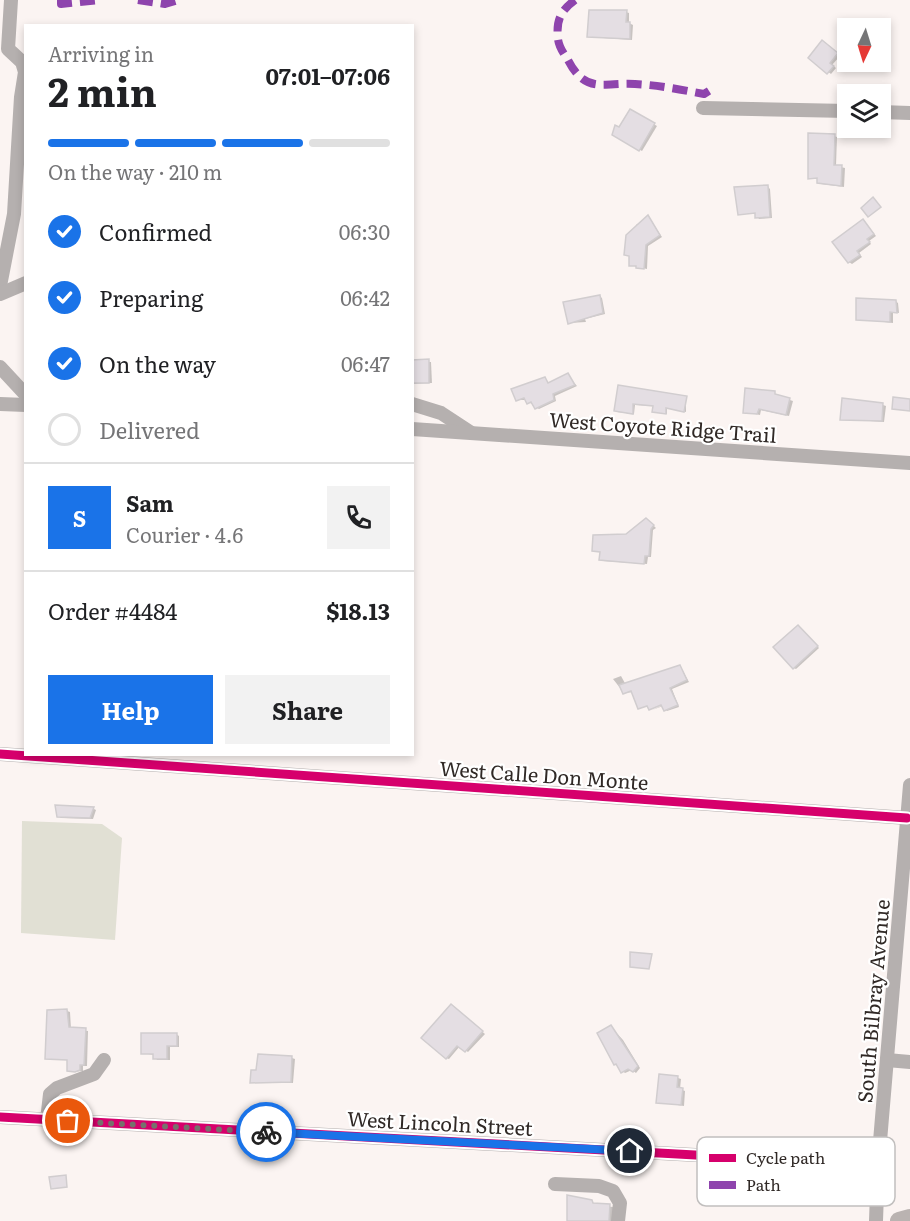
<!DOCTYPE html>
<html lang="en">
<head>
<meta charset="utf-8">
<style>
	:root { --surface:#fff; --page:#f2f2f2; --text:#202124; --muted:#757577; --line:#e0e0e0; --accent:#1a73e8 }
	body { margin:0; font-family:Literata,serif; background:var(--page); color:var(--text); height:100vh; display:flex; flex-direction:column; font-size:22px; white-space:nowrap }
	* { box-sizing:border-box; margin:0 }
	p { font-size:20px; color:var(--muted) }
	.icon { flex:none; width:33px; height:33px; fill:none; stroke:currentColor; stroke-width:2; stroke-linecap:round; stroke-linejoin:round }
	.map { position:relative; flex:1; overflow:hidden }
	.panel { position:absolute; left:24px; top:24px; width:390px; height:732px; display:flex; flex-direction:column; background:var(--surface); border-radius:0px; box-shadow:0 3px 9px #0003 }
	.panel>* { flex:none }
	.needle { width:39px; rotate:184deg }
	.buttons { position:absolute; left:837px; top:18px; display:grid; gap:12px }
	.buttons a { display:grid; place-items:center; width:54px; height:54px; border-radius:0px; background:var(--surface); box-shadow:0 3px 9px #0003; font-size:30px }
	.pin { position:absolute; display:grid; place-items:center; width:51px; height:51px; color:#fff; margin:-26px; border:3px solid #fff; border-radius:50%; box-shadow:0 2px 6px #0007 }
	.courier { position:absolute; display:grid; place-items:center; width:60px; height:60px; margin:-30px; border:4px solid #1a73e8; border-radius:50%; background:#fff; color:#222; box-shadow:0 2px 8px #0007 }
	.overview em { font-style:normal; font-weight:700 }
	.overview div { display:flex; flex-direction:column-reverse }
	.overview { display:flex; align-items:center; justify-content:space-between; height:102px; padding:0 24px }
	h1 { font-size:39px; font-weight:700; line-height:45px }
	.bar { display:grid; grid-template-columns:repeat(4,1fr); gap:9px 6px; align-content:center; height:72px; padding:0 24px }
	.bar i { height:8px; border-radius:4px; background:var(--line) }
	.bar .on { background:var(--accent) }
	.bar p { grid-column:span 4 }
	.line { display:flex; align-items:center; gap:15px; padding:0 24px; border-top:2px solid var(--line) }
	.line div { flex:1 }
	.round { display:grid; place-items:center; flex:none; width:63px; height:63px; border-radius:0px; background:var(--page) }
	ol { padding:0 24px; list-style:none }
	li { display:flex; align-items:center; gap:18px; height:66px }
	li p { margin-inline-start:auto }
	li .icon { padding:6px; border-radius:50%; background:var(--accent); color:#fff; stroke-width:4 }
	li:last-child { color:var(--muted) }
	li i { width:33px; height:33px; border:3px solid var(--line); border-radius:50% }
	.primary-button { display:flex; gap:12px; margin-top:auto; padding:12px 24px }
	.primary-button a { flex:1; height:69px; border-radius:0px; background:var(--accent); color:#fff; font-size:24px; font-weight:700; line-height:69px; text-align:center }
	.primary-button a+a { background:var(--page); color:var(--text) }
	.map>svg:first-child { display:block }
</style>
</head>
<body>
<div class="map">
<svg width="910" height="1221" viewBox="0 0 910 1221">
	<rect width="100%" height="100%" fill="#fbf4f2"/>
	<path fill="#e1e0d4" d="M 22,821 L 102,824 L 122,838 L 115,940 L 21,933 Z"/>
	<g fill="#0003">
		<path d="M 626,12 L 629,13 L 629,23 L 633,25 L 632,40 L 589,37 Z"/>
		<path d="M 825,44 L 840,56 L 832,65 L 836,68 L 831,74 L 810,58 Z"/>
		<path d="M 630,111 L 657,126 L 642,151 L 613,135 Z"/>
		<path d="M 834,136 L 837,137 L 836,166 L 845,168 L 844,187 L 821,184 L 818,179 L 809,178 Z"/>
		<path d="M 768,187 L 770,189 L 772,218 L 759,219 L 756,214 L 739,214 Z"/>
		<path d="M 648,217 L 662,237 L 648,246 L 647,269 L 630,265 L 631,256 L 626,254 L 638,228 L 636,225 Z"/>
		<path d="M 864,221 L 876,236 L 869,241 L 871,244 L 859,253 L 862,257 L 852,264 L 849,262 Z"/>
		<path d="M 599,296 L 602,298 L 605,314 L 585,319 L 586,322 L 569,323 Z"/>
		<path d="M 895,301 L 898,303 L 899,313 L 893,312 L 893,323 L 857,319 Z"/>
		<path d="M 412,361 L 431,362 L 432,383 L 412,384 Z"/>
		<path d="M 567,375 L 577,386 L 555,396 L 556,401 L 539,409 L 526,400 L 517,400 L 545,378 L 550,384 Z"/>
		<path d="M 619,386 L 686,397 L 686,412 L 667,408 L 667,414 L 656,412 L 654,406 L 635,405 L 634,414 L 617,412 L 615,410 Z"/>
		<path d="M 774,393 L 777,396 L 793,401 L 789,416 L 761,410 L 760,415 L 745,412 Z"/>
		<path d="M 883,405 L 886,406 L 884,422 L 842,419 Z"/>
		<path d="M 649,521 L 656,528 L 653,530 L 651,557 L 648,557 L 647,564 L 603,561 L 601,559 L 601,552 L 593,550 L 627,536 Z"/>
		<path d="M 800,628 L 819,648 L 796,669 L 794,668 Z"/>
		<path d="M 680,666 L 689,682 L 672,689 L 679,707 L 667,711 L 663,706 L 652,710 L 668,703 L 639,708 L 633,692 L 624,693 L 613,679 L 621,676 L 626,685 Z"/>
		<path d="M 57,807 L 94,809 L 96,810 L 93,819 L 61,818 L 58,816 Z"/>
		<path d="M 454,1007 L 485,1034 L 468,1052 L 460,1046 L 449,1059 L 446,1058 Z"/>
		<path d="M 67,1011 L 70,1012 L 71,1029 L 88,1031 L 87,1066 L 83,1066 L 83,1071 L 71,1072 L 68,1071 L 68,1060 L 47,1058 Z"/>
		<path d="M 611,1027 L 623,1040 L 640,1068 L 636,1073 L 632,1070 L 625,1073 L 615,1064 Z"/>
		<path d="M 176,1034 L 179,1036 L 179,1047 L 170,1047 L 170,1060 L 157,1060 L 154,1055 L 142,1053 Z"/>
		<path d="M 292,1058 L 295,1059 L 293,1083 L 252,1082 Z"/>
		<path d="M 678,1078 L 681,1079 L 680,1089 L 685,1091 L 684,1106 L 658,1102 Z"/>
		<path d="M 592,1201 L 595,1205 L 613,1207 L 613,1221 L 569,1221 Z"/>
	</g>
	<g fill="#e4dee3" stroke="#d1cdcf" stroke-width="1.5">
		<path d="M 589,10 L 627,10 L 626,22 L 630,22 L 630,39 L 587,37 Z"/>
		<path d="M 822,40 L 838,53 L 830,63 L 834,66 L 827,74 L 808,58 Z"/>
		<path d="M 630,109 L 655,123 L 639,151 L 612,135 L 615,125 L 619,127 Z"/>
		<path d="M 808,133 L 835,134 L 834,165 L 842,165 L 841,186 L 817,183 L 817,178 L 808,179 Z"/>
		<path d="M 768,185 L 770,217 L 755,218 L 755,213 L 738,215 L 734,187 Z"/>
		<path d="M 873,197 L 881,207 L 868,217 L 861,208 Z"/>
		<path d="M 648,215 L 660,235 L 646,245 L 644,269 L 636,268 L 636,266 L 629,266 L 629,256 L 624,255 L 626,235 Z"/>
		<path d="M 863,219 L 874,234 L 867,239 L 870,242 L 857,251 L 860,255 L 848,263 L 832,242 Z"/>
		<path d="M 600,295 L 603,313 L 568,324 L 563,302 Z"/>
		<path d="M 856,298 L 896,300 L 897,313 L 890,312 L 890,322 L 856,320 Z"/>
		<path d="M 429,359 L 429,383 L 412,383 L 412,360 Z"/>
		<path d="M 568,373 L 575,385 L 553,394 L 554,400 L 535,409 L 531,402 L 527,404 L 524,398 L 516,401 L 511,389 L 545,377 L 548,383 Z"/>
		<path d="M 618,385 L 687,396 L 684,412 L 666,408 L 666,414 L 652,412 L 653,406 L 633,404 L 633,414 L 614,411 Z"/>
		<path d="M 745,388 L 775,391 L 775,394 L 790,398 L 786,415 L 759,409 L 757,414 L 743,413 Z"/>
		<path d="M 893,397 L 910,399 L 910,411 L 892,409 Z"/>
		<path d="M 842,398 L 883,403 L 882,421 L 840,420 Z"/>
		<path d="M 646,518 L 654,525 L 651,529 L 649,556 L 645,556 L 644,564 L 599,560 L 600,552 L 592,551 L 593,535 L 626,534 Z"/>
		<path d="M 798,625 L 818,646 L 793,669 L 773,647 Z"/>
		<path d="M 680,665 L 687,680 L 670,688 L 678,705 L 664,711 L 661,705 L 649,710 L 647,706 L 638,709 L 631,691 L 623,694 L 619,685 Z"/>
		<path d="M 55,805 L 94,807 L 90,818 L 57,817 Z"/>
		<path d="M 630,952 L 652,954 L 649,969 L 630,967 Z"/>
		<path d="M 451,1004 L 483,1031 L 465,1052 L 457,1046 L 446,1059 L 421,1038 Z"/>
		<path d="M 67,1009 L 69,1027 L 86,1028 L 84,1065 L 80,1065 L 80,1070 L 75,1072 L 67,1071 L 67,1060 L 45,1059 L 47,1010 Z"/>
		<path d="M 611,1025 L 638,1066 L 633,1072 L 628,1069 L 621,1073 L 616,1064 L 614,1065 L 597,1033 Z"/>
		<path d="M 141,1033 L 177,1033 L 177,1046 L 167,1046 L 167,1059 L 153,1059 L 153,1054 L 141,1054 Z"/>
		<path d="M 258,1054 L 292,1056 L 291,1082 L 250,1083 L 251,1070 L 256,1070 Z"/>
		<path d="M 659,1074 L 678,1076 L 677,1087 L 683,1088 L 681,1105 L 656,1103 Z"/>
		<path d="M 66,1175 L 67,1187 L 51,1189 L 49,1177 Z"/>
		<path d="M 567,1195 L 592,1200 L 593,1203 L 610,1204 L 609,1221 L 567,1221 Z"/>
	</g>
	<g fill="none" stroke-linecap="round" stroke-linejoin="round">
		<g stroke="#b5b0af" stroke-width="14">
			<path d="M 703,108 L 848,111"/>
			<path d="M 880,112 L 910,113"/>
			<path d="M 0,286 L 14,214 L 21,97 L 25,72 L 22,62 L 8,49 L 11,0"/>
			<path d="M 0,294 L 26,283"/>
			<path d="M 0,367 L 26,395"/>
			<path d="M 0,404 L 26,405"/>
			<path d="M 412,404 L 441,413 L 470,432"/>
			<path d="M 412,429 L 910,463"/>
			<path d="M 0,754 L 907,818"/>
			<path d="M 887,1060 L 910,1062"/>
			<path d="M 0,1117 L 878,1165"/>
			<path d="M 47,1120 L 50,1094 L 57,1088 L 94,1074 L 104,1060"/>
			<path d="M 555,1184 L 599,1186 L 613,1191 L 620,1203 L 618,1221"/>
			<path d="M 876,1221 L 878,1165 L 910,785"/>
		</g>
		<path stroke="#bab3b1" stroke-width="18" d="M 899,1221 L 910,1218"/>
		<g stroke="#8e44ad" stroke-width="8" stroke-dasharray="15 8" stroke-linecap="butt">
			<path d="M 61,0 L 61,4 L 100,0"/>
			<path d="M 138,0 L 165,4 L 178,0"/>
			<path d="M 575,0 C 560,11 556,21 558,39 C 559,47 564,54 568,60 C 586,95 604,82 635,84 C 658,85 682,90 704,94 L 712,89"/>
		</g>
		<defs>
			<g id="cycleway">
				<path d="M 0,754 L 907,818"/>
				<path d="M 0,1117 L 878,1165"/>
			</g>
		</defs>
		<use href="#cycleway" stroke="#fff" stroke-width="13"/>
		<use href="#cycleway" stroke="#d6006c" stroke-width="9"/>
	</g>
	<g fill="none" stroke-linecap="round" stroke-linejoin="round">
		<path stroke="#77706d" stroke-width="6" stroke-dasharray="0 10.8" d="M 68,1121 L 266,1132"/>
		<path stroke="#1a73e8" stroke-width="8" d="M 266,1132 L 630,1151"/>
	</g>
	<g text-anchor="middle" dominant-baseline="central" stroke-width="4.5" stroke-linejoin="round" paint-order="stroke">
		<g font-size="20" fill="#302926" stroke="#fff">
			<text transform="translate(663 426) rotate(4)">West Coyote Ridge Trail</text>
			<text transform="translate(544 774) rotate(4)">West Calle Don Monte</text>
			<text transform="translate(872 1001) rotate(-85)">South Bilbray Avenue</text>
			<text transform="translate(440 1122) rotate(3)">West Lincoln Street</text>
		</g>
	</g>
	<rect x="697" y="1137" width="198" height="69" rx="9" fill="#fff" stroke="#c1bfbe" stroke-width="1.5"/>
	<rect x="709" y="1154" width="27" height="8" fill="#d6006c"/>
	<rect x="709" y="1181" width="27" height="8" fill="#8e44ad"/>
	<g font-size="16" fill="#302926">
		<text x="746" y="1164">Cycle path</text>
		<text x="746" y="1191">Path</text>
	</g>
</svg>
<div class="buttons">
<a><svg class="needle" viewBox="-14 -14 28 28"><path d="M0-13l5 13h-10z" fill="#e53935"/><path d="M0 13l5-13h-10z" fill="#757577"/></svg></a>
<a><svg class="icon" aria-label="layers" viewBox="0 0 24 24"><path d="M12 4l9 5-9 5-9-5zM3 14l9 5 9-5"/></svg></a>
</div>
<div class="pin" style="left:68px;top:1121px;background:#ea580c"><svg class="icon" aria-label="bag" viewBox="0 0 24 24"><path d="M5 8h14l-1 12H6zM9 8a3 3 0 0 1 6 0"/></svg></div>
<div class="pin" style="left:630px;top:1151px;background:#1f2937"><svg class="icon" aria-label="home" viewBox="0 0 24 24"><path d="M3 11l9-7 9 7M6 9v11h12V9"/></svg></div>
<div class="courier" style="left:266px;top:1132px"><svg class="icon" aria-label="bike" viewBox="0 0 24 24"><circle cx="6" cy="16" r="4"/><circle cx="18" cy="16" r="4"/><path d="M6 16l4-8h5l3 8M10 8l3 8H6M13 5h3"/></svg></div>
<section class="panel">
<div class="overview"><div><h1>2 min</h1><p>Arriving in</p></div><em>07:01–07:06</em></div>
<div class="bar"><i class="on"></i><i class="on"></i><i class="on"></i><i></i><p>On the way · 210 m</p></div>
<ol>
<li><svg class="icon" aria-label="check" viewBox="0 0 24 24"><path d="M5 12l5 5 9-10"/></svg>Confirmed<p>06:30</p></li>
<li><svg class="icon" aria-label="check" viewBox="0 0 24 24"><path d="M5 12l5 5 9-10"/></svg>Preparing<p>06:42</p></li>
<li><svg class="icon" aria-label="check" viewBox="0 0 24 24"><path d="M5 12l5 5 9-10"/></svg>On the way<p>06:47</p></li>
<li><i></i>Delivered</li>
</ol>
<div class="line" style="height:108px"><b class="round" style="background:var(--accent);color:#fff">S</b><div><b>Sam</b><p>Courier · 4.6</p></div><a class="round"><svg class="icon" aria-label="phone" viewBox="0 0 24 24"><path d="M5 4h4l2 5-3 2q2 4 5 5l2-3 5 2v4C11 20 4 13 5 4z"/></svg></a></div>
<div class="line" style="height:78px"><div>Order #4484</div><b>$18.13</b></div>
<div class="primary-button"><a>Help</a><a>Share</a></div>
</section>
</div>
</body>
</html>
